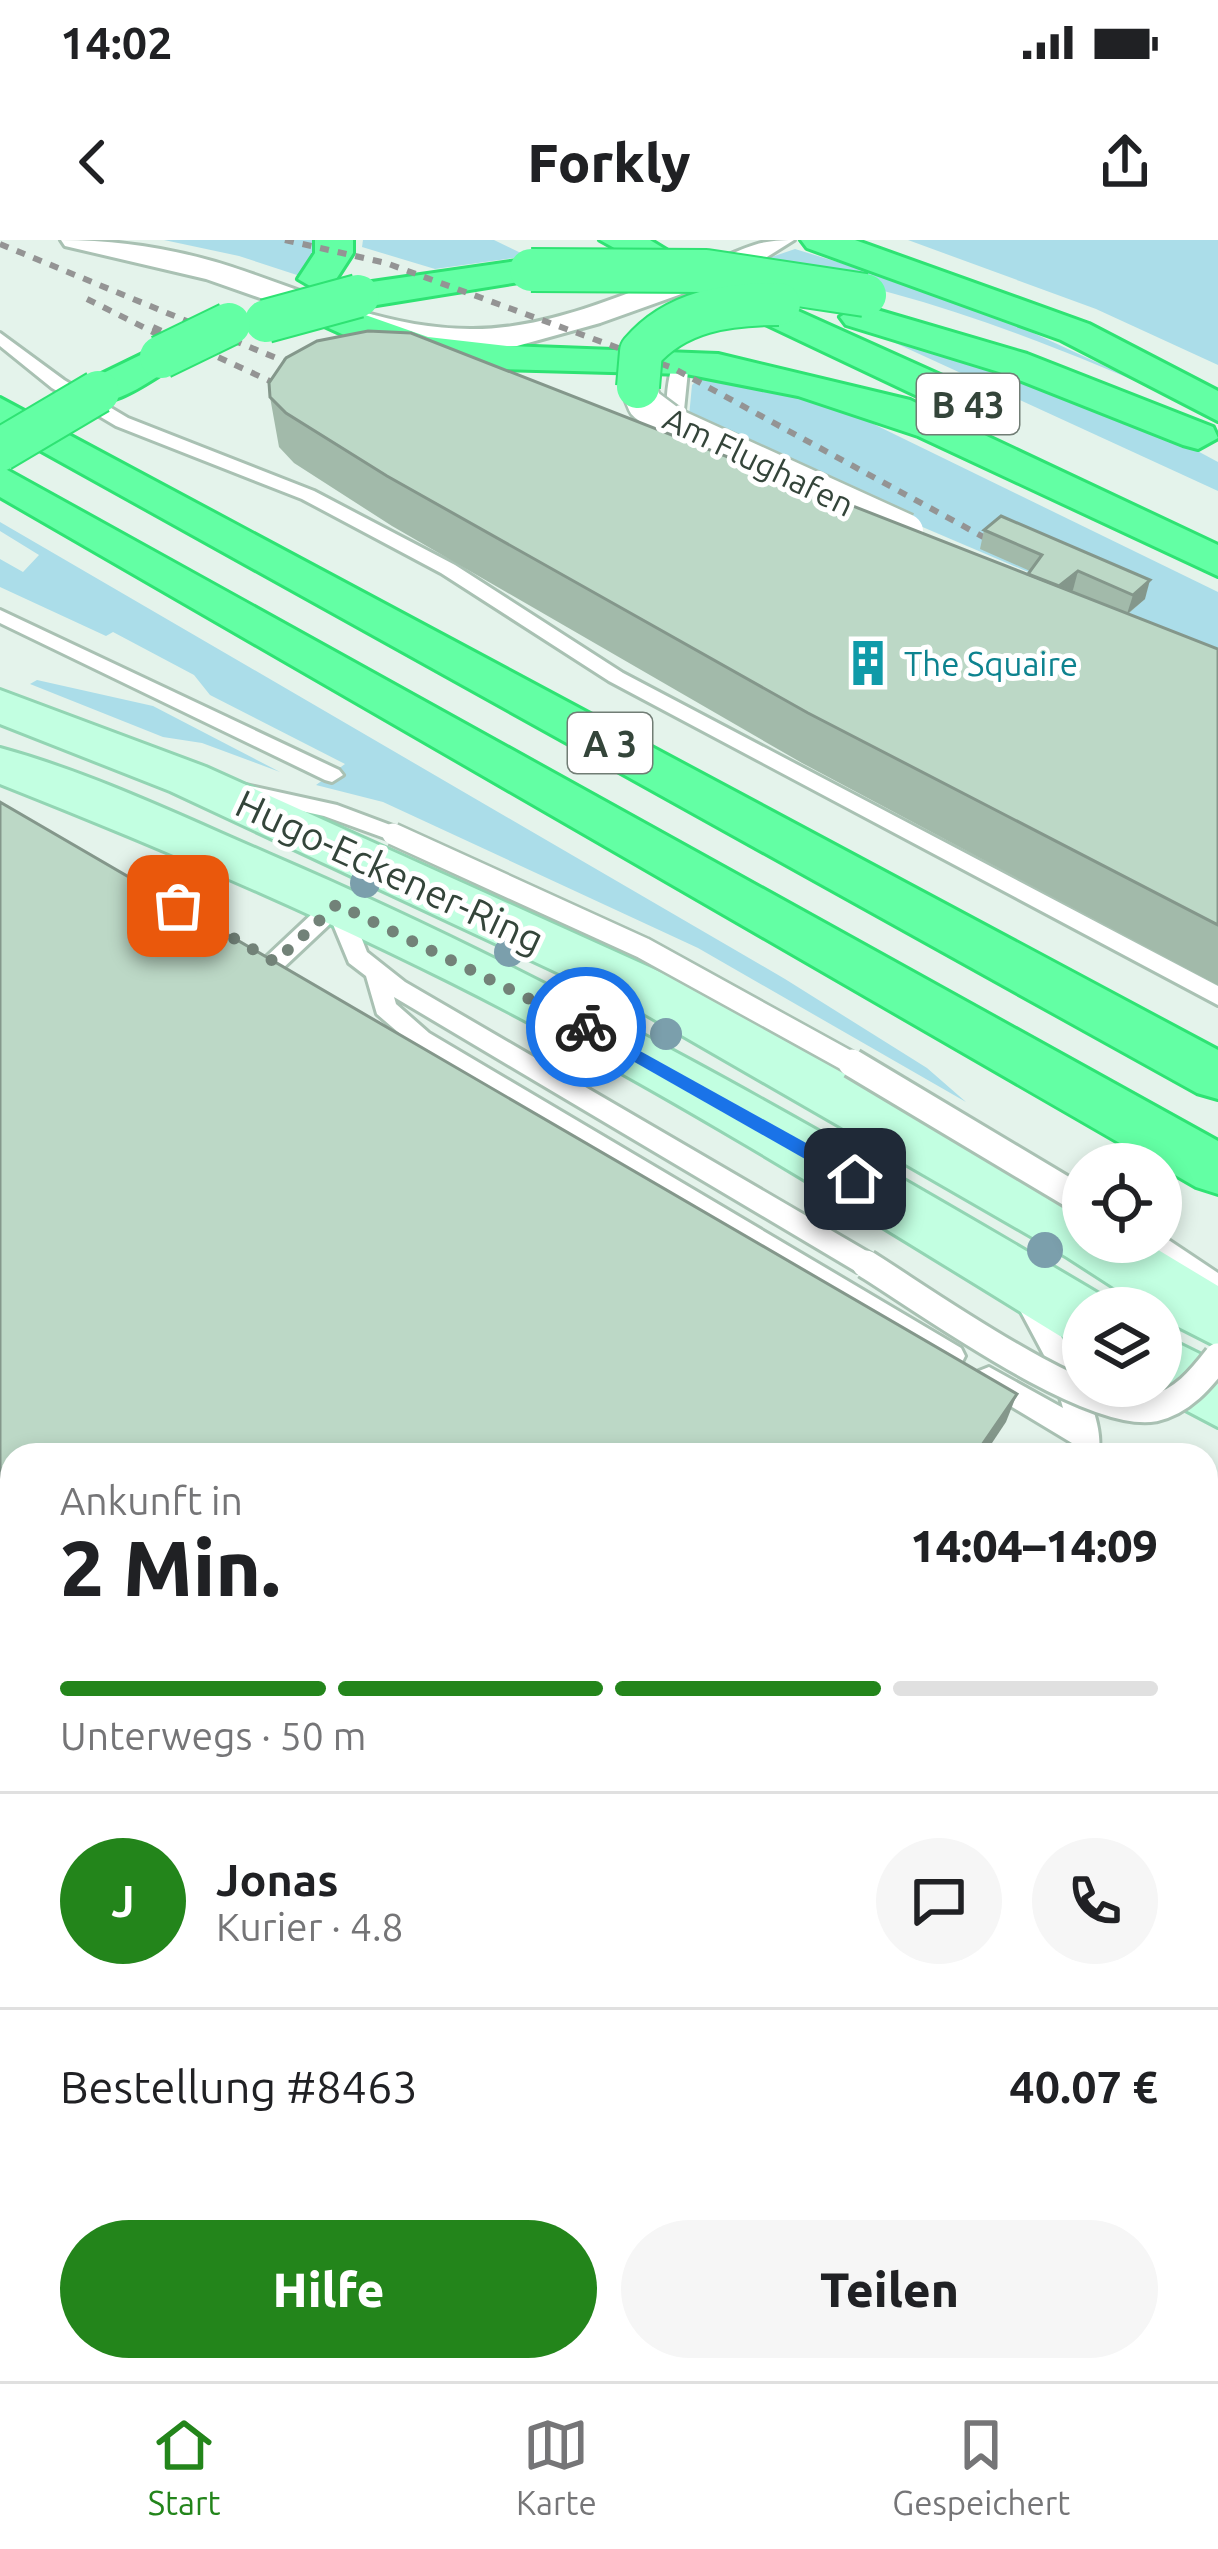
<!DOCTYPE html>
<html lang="de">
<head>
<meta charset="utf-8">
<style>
	:root { --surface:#fff; --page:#f6f6f6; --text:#202124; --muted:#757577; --line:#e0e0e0; --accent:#23851b }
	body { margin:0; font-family:Ubuntu,sans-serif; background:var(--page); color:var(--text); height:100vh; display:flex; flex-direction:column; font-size:45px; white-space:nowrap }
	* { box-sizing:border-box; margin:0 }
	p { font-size:39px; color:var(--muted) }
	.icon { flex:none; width:66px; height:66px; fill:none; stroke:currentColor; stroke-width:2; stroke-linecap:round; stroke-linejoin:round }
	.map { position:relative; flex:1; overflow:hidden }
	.drawer { position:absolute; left:0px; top:1203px; width:1218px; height:939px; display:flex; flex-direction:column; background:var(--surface); border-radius:36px 36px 0 0; box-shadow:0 6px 18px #0003 }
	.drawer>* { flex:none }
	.buttons { position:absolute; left:1062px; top:903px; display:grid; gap:24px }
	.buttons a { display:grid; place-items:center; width:120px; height:120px; border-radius:50%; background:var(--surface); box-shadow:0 6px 18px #0003; font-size:60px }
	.pin { position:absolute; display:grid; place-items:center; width:102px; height:102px; color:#fff; margin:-51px; border-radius:24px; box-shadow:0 6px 18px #0006 }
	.courier { position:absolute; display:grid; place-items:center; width:120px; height:120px; margin:-60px; border:9px solid #1a73e8; border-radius:50%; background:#fff; color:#222; box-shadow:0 3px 15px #0007 }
	.head em { font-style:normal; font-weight:800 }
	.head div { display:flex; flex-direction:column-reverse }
	.head { display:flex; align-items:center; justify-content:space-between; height:204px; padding:0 60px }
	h1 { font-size:78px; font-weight:800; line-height:90px }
	.bar { display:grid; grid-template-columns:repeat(4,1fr); gap:18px 12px; align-content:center; height:144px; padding:0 60px }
	.bar i { height:15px; border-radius:9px; background:var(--line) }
	.bar .active { background:var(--accent) }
	.bar p { grid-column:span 4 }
	.line { display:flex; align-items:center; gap:30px; padding:0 60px; border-top:3px solid var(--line) }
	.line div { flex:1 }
	.round { display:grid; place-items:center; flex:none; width:126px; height:126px; border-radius:63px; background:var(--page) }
	.cta { display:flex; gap:24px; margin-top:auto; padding:24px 60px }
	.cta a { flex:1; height:138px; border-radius:72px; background:var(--accent); color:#fff; font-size:48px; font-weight:800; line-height:138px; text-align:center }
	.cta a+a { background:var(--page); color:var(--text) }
	.status { display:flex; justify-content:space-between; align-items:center; height:84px; padding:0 60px; background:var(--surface); direction:ltr }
	.status svg { height:33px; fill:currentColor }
	header { display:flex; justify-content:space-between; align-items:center; height:156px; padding:0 60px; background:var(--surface); font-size:54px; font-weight:800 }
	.tabs { display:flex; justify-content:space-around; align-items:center; height:168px; border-top:3px solid var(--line); background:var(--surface); font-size:33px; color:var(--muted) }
	.tabs a { display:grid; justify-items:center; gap:6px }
	.tabs .active { color:var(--accent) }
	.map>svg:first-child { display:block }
</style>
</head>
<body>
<div class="status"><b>14:02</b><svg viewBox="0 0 49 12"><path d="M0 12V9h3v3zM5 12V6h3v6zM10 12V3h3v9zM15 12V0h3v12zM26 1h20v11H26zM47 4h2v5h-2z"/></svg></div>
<header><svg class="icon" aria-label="back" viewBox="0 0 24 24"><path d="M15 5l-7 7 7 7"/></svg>Forkly<svg class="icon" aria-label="share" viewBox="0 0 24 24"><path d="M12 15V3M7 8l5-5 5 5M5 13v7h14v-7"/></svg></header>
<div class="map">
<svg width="1218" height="2141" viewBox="0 0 1218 2141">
	<rect width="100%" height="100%" fill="#e4f3eb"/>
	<g fill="#abdde9">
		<path d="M 164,0 L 320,0 L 318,19 L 300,36 L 239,16 Z"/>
		<path d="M 363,0 L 494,0 L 527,16 L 435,29 L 362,7 Z"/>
		<path d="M 908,0 L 1218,0 L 1218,125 L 1096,69 Z"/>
		<path d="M 795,9 L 962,60 L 1185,163 C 1045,100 906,47 754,23 Z"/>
		<path d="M 891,101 C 1002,124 1118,168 1218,222 L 1218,251 Z"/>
		<path d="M 704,133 L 785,146 L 857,176 L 1218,352 L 1218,413 L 688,187 L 692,145 Z"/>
		<path d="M 0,282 L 785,739 L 927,828 L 966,862 L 698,708 L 383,562 L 316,545 L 345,524 L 210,455 L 194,435 L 113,392 L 106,396 L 0,347 L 0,319 L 23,332 L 39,315 L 0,291 Z"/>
		<path d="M 37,440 L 153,466 L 280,532 L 202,503 L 163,497 L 30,444 Z"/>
	</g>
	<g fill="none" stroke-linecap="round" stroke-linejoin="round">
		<defs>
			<g id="lane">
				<path d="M 0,93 L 64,140 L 128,178 L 314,251 L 455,325 L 623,433 L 1218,746 L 1218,765 L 609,441 L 441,333 L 302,259 L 116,186 L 52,148 L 0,106 Z"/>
				<path d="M 681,116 L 689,121 L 684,170 L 697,196 L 688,201 C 659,184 666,150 673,121 Z"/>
				<path d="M 0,370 L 339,530 L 343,535 L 332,542 L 325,540 L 0,383 Z"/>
				<path d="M 241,544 L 337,565 L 401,589 L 404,594 L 393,601 L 324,576 L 233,556 L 230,551 Z"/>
				<path d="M 337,656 L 348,664 L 367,712 L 405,742 L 875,1016 L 879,1024 L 875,1032 L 857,1032 L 394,757 L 396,764 L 429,793 L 961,1108 L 965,1116 L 961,1124 L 951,1128 L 941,1124 L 413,805 L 377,774 L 366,736 L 349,723 L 332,682 L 265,745 L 249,745 L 245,739 L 249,733 L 329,658 Z"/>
				<path d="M 1161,995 L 1218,1033 L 1218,1058 L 1142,1009 L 1138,1002 L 1161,1002 Z"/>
				<path d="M 1025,1044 L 1034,1047 C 1053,1081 1112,1182 1097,1215 L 1077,1215 L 1072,1203 L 979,1147 L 975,1139 L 979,1131 L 989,1127 L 1063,1168 L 1053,1132 L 1012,1055 L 1016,1047 Z"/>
				<path d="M 1218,1420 L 1218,1450 L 1206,1451 L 1206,1421 Z"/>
				<path d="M 0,1863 L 12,1868 L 12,1905 L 0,1900 Z"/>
				<path d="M 0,1992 L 12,1997 L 12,2043 L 0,2038 Z"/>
				<path d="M 0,2088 L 12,2093 L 12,2130 L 17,2130 L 12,2132 L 0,2127 Z"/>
				<path d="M 96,2130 L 140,2130 L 144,2141 L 100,2141 Z"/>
				<path d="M 540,2130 L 586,2130 L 590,2141 L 544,2141 Z"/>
			</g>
			<g id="street">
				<path d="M 61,0 C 119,0 176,9 232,27 C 310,53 387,89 470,89 C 552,90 632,50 708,23 C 746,10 751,0 794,0 L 743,32 L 600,83 L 517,106 L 468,109 L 366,95 L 206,39 L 65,6 Z"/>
				<path d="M 1206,1254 L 1218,1256 L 1218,1308 L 1206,1306 Z"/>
				<path d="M 0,1465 L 12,1470 L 12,1536 L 0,1531 Z"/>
				<path d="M 0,1593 L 12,1598 L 12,1846 L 0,1841 Z"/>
				<path d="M 364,2130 L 448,2130 L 453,2141 L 369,2141 Z"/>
			</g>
			<g id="secondary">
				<path d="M 0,450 L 206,527 L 680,741 L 1083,965 L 1083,1002 L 1145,1002 L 1218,1046 L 1218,1107 L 1161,1078 L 1161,1068 L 1146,1068 L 1067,1017 L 640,771 L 170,551 L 0,484 Z"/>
				<path d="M 0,508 C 92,533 183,577 271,615 C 562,740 834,897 1106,1058 L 1112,1068 L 1083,1068 L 1083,1105 L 1060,1096 C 879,985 700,872 513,774 C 347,687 174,613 0,544 Z"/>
				<path d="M 1161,1095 L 1218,1123 L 1218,1187 L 1140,1146 L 1161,1146 Z"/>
			</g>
			<g id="highway">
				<path d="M 315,0 L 353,0 L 353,13 L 331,47 L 317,50 L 298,39 L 315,13 Z"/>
				<path d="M 600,0 L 650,0 L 686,22 L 680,30 L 654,30 Z"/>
				<path d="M 801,0 L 855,0 L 1089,84 L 1218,151 L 1218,181 L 1061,100 L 807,8 Z"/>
				<path d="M 531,19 L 544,22 L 550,30 L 544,38 L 358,68 L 339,56 L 358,44 Z"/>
				<path d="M 718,35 L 958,143 L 964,152 L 958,161 L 928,161 L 704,55 L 699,47 Z"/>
				<path d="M 334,64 L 428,97 L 507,106 L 718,114 L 910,160 L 1218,305 L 1218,336 L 918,196 L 798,156 L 686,134 L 466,128 L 366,105 L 320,84 L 314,76 Z"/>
				<path d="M 860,65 L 1027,114 L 1213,187 L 1218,198 L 1198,209 L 1183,205 L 999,132 L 846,85 L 840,77 Z"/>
				<path d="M 161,105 L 175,108 L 181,117 L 175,126 C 148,141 116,169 83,161 L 77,152 L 83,143 Z"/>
				<path d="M 0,158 L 1218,810 L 1218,859 L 1197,853 L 0,188 Z"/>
				<path d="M 0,226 L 1218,901 L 1218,954 L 1196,947 L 0,257 Z"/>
			</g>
		</defs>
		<use href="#lane" stroke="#a9c1b3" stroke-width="6"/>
		<use href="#street" stroke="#a9c1b3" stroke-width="6"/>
		<use href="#secondary" stroke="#92d5b3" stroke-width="6"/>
		<use href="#highway" stroke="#2ee373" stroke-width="6"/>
		<use href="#lane" fill="#fff" fill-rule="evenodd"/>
		<use href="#street" fill="#fff" fill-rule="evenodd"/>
		<use href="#secondary" fill="#c2ffe1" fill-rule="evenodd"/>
		<use href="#highway" fill="#63ffa4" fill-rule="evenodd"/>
		<g stroke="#949494" stroke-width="6" stroke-dasharray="9 9" stroke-linecap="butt">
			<path d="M 285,0 L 386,23 L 673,128 L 1011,312"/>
			<path d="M 0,4 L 315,134"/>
			<path d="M 87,59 L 167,99"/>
			<path d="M 153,87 L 300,155"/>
		</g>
		<defs>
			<path id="lane-bridge-far1" d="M 393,594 L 643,708 L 857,826"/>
			<g id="lane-bridge">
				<path d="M 852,823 L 1083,961"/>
				<path d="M 866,1024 C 924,1060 1090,1180 1154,1168 C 1182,1162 1201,1139 1218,1117"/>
			</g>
			<path id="street-bridge" d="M 638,147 L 645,164 L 673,185 L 906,291"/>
			<g id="highway-bridge">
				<path d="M 531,30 L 706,31 L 865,55"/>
				<path d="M 266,81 L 358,56"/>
				<path d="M 161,117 L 229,84"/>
				<path d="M 638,147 L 641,112 C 676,71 727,64 779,64"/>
				<path d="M 0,210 L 98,152"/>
			</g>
		</defs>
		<use href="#lane-bridge-far1" stroke="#a9c1b3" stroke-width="26" stroke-linecap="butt"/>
		<use href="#lane-bridge" stroke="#a9c1b3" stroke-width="33" stroke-linecap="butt"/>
		<use href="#street-bridge" stroke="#a9c1b3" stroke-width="39" stroke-linecap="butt"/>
		<use href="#highway-bridge" stroke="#2ee373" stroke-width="46" stroke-linecap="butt"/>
		<use href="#lane-bridge-far1" stroke="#fff" stroke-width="21"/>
		<use href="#lane-bridge" stroke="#fff" stroke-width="27"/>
		<use href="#street-bridge" stroke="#fff" stroke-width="34"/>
		<use href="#highway-bridge" stroke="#63ffa4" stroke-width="42"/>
	</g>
	<g fill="#7b9fac">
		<circle cx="365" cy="643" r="15"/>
		<circle cx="509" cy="712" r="15"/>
		<circle cx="571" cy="744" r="15"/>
		<circle cx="666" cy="794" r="16"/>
		<circle cx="1045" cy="1010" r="18"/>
	</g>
	<g fill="#a2baaa">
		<path d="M 270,157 L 1028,334 L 1030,331 L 980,309 L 984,290 L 1145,359 L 1128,374 L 1218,409 L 1218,745 L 802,523 L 392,286 L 294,223 L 279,207 Z"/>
		<path d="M 0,562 L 1006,1182 L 12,1215 L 12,1300 L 0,1291 Z"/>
		<path d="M 1064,2130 L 1206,2130 L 1218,2141 L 1078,2141 Z"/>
	</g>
	<g fill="#84978b">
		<path d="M 1078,331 L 1073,350 L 1026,389 L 1030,369 Z"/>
		<path d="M 1150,340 L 1145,359 L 1127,374 L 1133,355 Z"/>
		<path d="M 1017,1154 L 1006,1182 L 984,1215 L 975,1215 Z"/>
	</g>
	<g fill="#bcd8c6" stroke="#84978b" stroke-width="3">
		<path d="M 368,91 L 411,93 L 1218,409 L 1218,685 L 808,473 L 387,236 L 286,173 L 270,157 L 269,143 L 286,118 L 317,101 Z"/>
		<path d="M 1001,276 L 1150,340 L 1133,355 L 1078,331 L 1059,346 L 1028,334 L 1042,315 L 984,290 Z"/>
		<path d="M 0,562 L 1017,1154 L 975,1215 L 12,1215 L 12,1289 L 0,1279 Z"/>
		<path d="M 1206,1469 L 1218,1476 L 1218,1762 L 1206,1787 Z"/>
		<path d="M 1206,1981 L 1218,1990 L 1218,2141 L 1103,2141 L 1090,2130 L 1206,2130 Z"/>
	</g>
	<path fill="#1a73e8" d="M 586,781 L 862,934 L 862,944 L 849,944 L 580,791 L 577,787 Z"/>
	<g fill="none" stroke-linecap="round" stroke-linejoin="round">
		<path stroke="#728278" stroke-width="12" stroke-dasharray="0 21.6" d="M 178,666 L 275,722 L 337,664 L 586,787"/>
	</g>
	<defs>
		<symbol id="building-bare" viewBox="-9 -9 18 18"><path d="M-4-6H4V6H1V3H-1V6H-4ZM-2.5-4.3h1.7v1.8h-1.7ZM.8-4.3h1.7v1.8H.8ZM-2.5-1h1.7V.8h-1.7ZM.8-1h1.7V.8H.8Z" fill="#0f9aa8" stroke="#fff" stroke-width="2.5" paint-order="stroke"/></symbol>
	</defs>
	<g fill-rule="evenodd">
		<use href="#building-bare" x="835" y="390" width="66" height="66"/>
	</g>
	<g text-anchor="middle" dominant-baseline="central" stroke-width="10" stroke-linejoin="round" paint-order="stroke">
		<g font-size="33" fill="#34453a" stroke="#fff">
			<text transform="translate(759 221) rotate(26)">Am Flughafen</text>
		</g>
		<g font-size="33" fill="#0d838f" stroke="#fff" text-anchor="start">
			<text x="904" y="423">The Squaire</text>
		</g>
		<g fill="#fff" stroke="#717d75" stroke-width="3">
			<rect x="917" y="134" width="102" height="60" rx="9"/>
			<rect x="568" y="473" width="84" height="60" rx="9"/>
		</g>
		<g font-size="36" font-weight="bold" fill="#34453a">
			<text x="968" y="164">B 43</text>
			<text x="610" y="503">A 3</text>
		</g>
		<g font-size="39" fill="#34453a" stroke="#fff">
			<text transform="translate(390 631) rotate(25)">Hugo-Eckener-Ring</text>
		</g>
	</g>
</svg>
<div class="buttons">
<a><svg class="icon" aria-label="locate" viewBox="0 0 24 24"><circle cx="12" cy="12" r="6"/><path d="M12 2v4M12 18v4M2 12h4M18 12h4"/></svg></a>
<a><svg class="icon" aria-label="layers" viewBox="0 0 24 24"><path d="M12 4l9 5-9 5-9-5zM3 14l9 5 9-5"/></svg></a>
</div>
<div class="pin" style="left:178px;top:666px;background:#ea580c"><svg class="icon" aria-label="bag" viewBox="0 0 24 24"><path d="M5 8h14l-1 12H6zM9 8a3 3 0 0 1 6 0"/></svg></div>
<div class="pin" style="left:855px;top:939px;background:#1f2937"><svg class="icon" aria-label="home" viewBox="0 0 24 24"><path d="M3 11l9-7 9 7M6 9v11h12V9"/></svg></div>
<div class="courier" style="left:586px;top:787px"><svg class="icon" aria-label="bike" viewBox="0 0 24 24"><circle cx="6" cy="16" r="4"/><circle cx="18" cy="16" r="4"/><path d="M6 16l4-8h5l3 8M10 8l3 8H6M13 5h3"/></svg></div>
<section class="drawer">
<div class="head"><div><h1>2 Min.</h1><p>Ankunft in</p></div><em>14:04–14:09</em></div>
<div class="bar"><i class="active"></i><i class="active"></i><i class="active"></i><i></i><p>Unterwegs · 50 m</p></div>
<div class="line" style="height:216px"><b class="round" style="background:var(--accent);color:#fff">J</b><div><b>Jonas</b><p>Kurier · 4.8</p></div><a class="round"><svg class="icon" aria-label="chat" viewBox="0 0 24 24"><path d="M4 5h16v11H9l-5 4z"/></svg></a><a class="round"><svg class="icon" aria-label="phone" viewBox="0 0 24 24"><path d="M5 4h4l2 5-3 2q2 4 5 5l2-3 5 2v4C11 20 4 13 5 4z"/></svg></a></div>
<div class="line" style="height:156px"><div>Bestellung #8463</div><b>40.07 €</b></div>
<div class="cta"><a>Hilfe</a><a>Teilen</a></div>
</section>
</div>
<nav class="tabs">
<a class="active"><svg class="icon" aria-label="home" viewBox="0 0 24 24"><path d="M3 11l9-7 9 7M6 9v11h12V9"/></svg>Start</a>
<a><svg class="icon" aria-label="map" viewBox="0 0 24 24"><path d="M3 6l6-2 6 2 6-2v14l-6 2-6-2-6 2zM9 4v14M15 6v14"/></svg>Karte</a>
<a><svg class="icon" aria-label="saved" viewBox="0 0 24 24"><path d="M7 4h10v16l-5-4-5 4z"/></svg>Gespeichert</a>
</nav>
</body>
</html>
